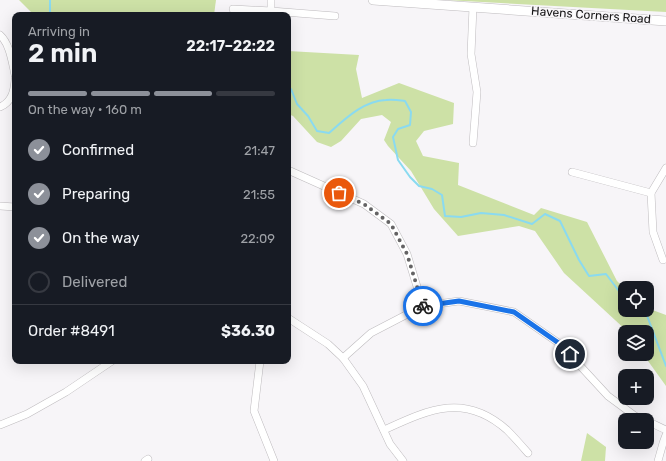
<!DOCTYPE html>
<html lang="en">
<head>
<meta charset="utf-8">
<style>
	:root { --surface:#171b24; --page:#242831; --text:#f1f3f6; --muted:#9ea1a6; --line:#363941; --accent:#8c9099 }
	body { margin:0; font-family:Rubik,sans-serif; background:var(--page); color:var(--text); height:100vh; display:flex; flex-direction:column; font-size:15px; white-space:nowrap }
	* { box-sizing:border-box; margin:0 }
	p { font-size:13px; color:var(--muted) }
	.icon { flex:none; width:22px; height:22px; fill:none; stroke:currentColor; stroke-width:2; stroke-linecap:round; stroke-linejoin:round }
	.map { position:relative; flex:1; overflow:hidden }
	.details { position:absolute; left:12px; top:12px; width:279px; height:352px; display:flex; flex-direction:column; background:var(--surface); border-radius:8px; box-shadow:0 4px 16px #0002 }
	.details>* { flex:none }
	.fabs { position:absolute; left:618px; top:281px; display:grid; gap:8px }
	.fabs a { display:grid; place-items:center; width:36px; height:36px; border-radius:8px; background:var(--surface); box-shadow:0 4px 16px #0002; font-size:20px }
	.pin { position:absolute; display:grid; place-items:center; width:34px; height:34px; color:#fff; margin:-17px; border:2px solid #fff; border-radius:50%; box-shadow:0 1px 4px #0007 }
	.courier { position:absolute; display:grid; place-items:center; width:40px; height:40px; margin:-20px; border:3px solid #1a73e8; border-radius:50%; background:#fff; color:#222; box-shadow:0 1px 5px #0007 }
	.headline em { font-style:normal; font-weight:600 }
	.headline div { display:flex; flex-direction:column-reverse }
	.headline { display:flex; align-items:center; justify-content:space-between; height:68px; padding:0 16px }
	h1 { font-size:26px; font-weight:600; line-height:30px }
	.bar { display:grid; grid-template-columns:repeat(4,1fr); gap:6px 4px; align-content:center; height:48px; padding:0 16px }
	.bar i { height:5px; border-radius:3px; background:var(--line) }
	.bar .active { background:var(--accent) }
	.bar p { grid-column:span 4 }
	.line { display:flex; align-items:center; gap:10px; padding:0 16px; border-top:1px solid var(--line) }
	.line div { flex:1 }
	ol { padding:0 16px; list-style:none }
	li { display:flex; align-items:center; gap:12px; height:44px }
	li p { margin-inline-start:auto }
	li .icon { padding:4px; border-radius:50%; background:var(--accent); color:#fff; stroke-width:4 }
	li:last-child { color:var(--muted) }
	li i { width:22px; height:22px; border:2px solid var(--line); border-radius:50% }
	.map>svg:first-child { display:block }
</style>
</head>
<body>
<div class="map">
<svg width="666" height="461" viewBox="0 0 666 461">
	<rect width="100%" height="100%" fill="#f7f5f8"/>
	<g fill="#cde1a6">
		<path d="M 19,0 L 216,0 L 214,15 L 34,15 Z"/>
		<path d="M 447,0 L 666,0 L 666,12 L 464,1 Z"/>
		<path d="M 288,51 L 359,55 L 356,69 L 362,98 L 399,83 L 454,103 L 453,124 L 424,131 L 416,141 L 423,156 L 459,163 L 458,185 L 534,215 L 541,208 L 587,222 L 617,281 L 625,289 L 625,310 L 647,310 L 647,308 L 666,315 L 666,386 L 643,354 L 647,354 L 647,332 L 628,332 L 564,273 L 535,231 L 519,226 L 458,236 L 434,209 L 411,171 L 388,146 L 384,140 L 391,122 L 382,115 L 361,119 L 341,141 L 331,147 L 317,142 L 293,116 L 288,114 Z"/>
		<path d="M 587,433 L 606,447 L 605,461 L 581,461 Z"/>
	</g>
	<g fill="none" stroke-linecap="round" stroke-linejoin="round">
		<g stroke="#8adaf0" stroke-width="2">
			<path d="M 50,0 L 50,15"/>
			<path d="M 288,89 L 291,89 L 297,104 L 308,116 L 317,131 L 329,133 C 345,119 363,101 386,100 C 392,99 398,100 405,101 L 411,112 L 410,125 L 398,129 L 393,137 L 398,160 L 410,177 L 419,186 L 432,189 L 442,195 L 445,216 L 461,217 L 481,213 L 504,215 L 532,224 L 545,214 L 560,221 L 579,260 L 589,276 L 606,274 L 625,299"/>
			<path d="M 641,310 L 646,313 L 666,366"/>
		</g>
		<defs>
			<g id="minor">
				<path d="M 271,0 L 271,11 L 335,16"/>
				<path d="M 233,9 L 271,11"/>
				<path d="M 0,35 C 10,44 12,62 15,75"/>
				<path d="M 0,107 C 12,102 14,91 15,80"/>
				<path d="M 473,143 L 477,92 L 471,54 L 473,7"/>
				<path d="M 288,170 L 364,204 L 391,224 L 407,254 L 423,306"/>
				<path d="M 572,172 L 651,193"/>
				<path d="M 0,206 L 15,207"/>
				<path d="M 663,260 L 653,232 L 651,193 L 666,168"/>
				<path d="M 288,318 L 328,344 L 343,358 L 363,386 L 390,444 L 403,461"/>
				<path d="M 343,358 L 371,333 L 423,306 L 459,301 L 514,312 L 560,344 L 608,396 L 635,416 L 644,420"/>
				<path d="M 260,361 L 254,411 L 274,461"/>
				<path d="M 647,421 L 666,430"/>
				<path d="M 0,425 L 27,414 L 66,392 L 112,361"/>
				<path d="M 384,430 C 428,410 464,392 507,430 C 514,437 521,445 528,453"/>
				<path d="M 145,461 L 148,459"/>
				<path d="M 658,461 L 663,443 L 666,435"/>
			</g>
			<path id="major" d="M 373,0 L 666,21"/>
		</defs>
		<use href="#minor" stroke="#bebbbe" stroke-width="8"/>
		<use href="#major" stroke="#bebbbe" stroke-width="10"/>
		<use href="#minor" stroke="#fff" stroke-width="7"/>
		<use href="#major" stroke="#fff" stroke-width="9"/>
	</g>
	<g fill="none" stroke-linecap="round" stroke-linejoin="round">
		<path stroke="#646364" stroke-width="4" stroke-dasharray="0 7.2" d="M 339,193 L 364,204 L 391,224 L 407,254 L 423,306"/>
		<path stroke="#1a73e8" stroke-width="5" d="M 423,306 L 459,301 L 514,312 L 560,344 L 570,354"/>
	</g>
	<g text-anchor="middle" dominant-baseline="central" stroke-width="3" stroke-linejoin="round" paint-order="stroke">
		<g font-size="12" fill="#151415" stroke="#f7f5f8">
			<text transform="translate(591 15) rotate(4)">Havens Corners Road</text>
		</g>
	</g>
</svg>
<div class="fabs">
<a><svg class="icon" aria-label="locate" viewBox="0 0 24 24"><circle cx="12" cy="12" r="6"/><path d="M12 2v4M12 18v4M2 12h4M18 12h4"/></svg></a>
<a><svg class="icon" aria-label="layers" viewBox="0 0 24 24"><path d="M12 4l9 5-9 5-9-5zM3 14l9 5 9-5"/></svg></a>
<a>+</a>
<a>−</a>
</div>
<div class="pin" style="left:339px;top:193px;background:#ea580c"><svg class="icon" aria-label="bag" viewBox="0 0 24 24"><path d="M5 8h14l-1 12H6zM9 8a3 3 0 0 1 6 0"/></svg></div>
<div class="pin" style="left:570px;top:354px;background:#1f2937"><svg class="icon" aria-label="home" viewBox="0 0 24 24"><path d="M3 11l9-7 9 7M6 9v11h12V9"/></svg></div>
<div class="courier" style="left:423px;top:306px"><svg class="icon" aria-label="bike" viewBox="0 0 24 24"><circle cx="6" cy="16" r="4"/><circle cx="18" cy="16" r="4"/><path d="M6 16l4-8h5l3 8M10 8l3 8H6M13 5h3"/></svg></div>
<section class="details">
<div class="headline"><div><h1>2 min</h1><p>Arriving in</p></div><em>22:17–22:22</em></div>
<div class="bar"><i class="active"></i><i class="active"></i><i class="active"></i><i></i><p>On the way · 160 m</p></div>
<ol>
<li><svg class="icon" aria-label="check" viewBox="0 0 24 24"><path d="M5 12l5 5 9-10"/></svg>Confirmed<p>21:47</p></li>
<li><svg class="icon" aria-label="check" viewBox="0 0 24 24"><path d="M5 12l5 5 9-10"/></svg>Preparing<p>21:55</p></li>
<li><svg class="icon" aria-label="check" viewBox="0 0 24 24"><path d="M5 12l5 5 9-10"/></svg>On the way<p>22:09</p></li>
<li><i></i>Delivered</li>
</ol>
<div class="line" style="height:52px"><div>Order #8491</div><b>$36.30</b></div>
</section>
</div>
</body>
</html>
